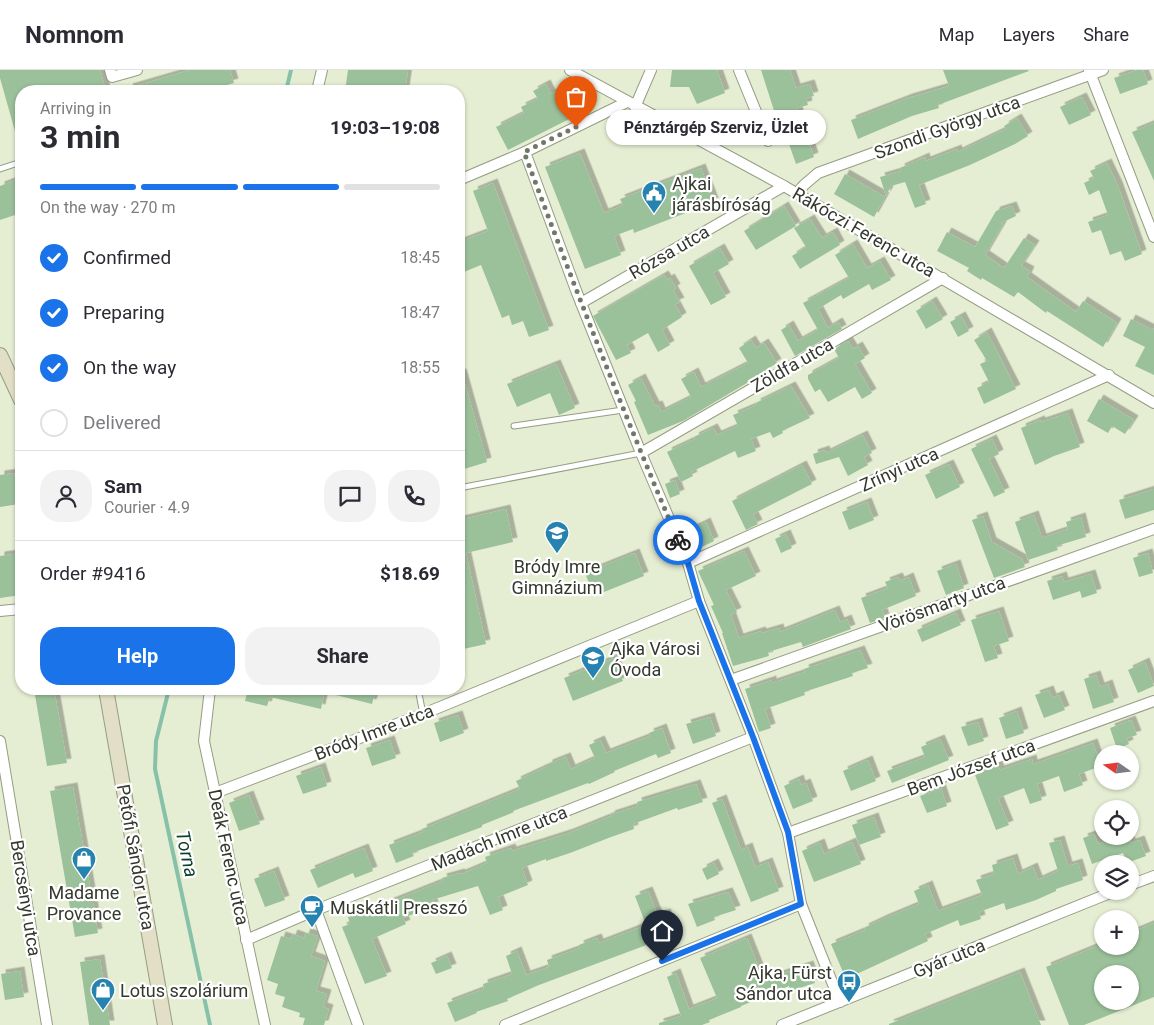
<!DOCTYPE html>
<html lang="en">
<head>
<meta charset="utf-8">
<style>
	:root { --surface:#fff; --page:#f2f2f3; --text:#2b2b33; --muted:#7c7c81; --line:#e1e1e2; --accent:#1a73e8 }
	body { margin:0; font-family:Roboto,sans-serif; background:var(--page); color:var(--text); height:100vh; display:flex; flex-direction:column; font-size:19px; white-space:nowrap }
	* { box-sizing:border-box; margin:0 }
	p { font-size:16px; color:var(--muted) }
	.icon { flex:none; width:28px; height:28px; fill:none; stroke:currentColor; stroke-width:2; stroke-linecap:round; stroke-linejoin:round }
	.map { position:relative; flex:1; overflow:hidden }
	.side { position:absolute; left:15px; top:15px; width:450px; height:610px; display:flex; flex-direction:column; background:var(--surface); border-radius:20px; box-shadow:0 1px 4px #0004 }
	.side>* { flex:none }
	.needle { width:32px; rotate:284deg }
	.buttons { position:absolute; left:1094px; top:675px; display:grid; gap:10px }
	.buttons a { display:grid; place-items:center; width:45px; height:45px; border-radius:50%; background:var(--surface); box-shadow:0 1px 4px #0004; font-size:25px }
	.pin { position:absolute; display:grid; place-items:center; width:42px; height:42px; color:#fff; margin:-51px -21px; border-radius:50% 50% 50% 0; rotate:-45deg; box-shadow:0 0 5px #0007 }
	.pin .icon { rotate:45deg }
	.courier { position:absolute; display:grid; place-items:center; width:50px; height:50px; margin:-25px; border:4px solid #1a73e8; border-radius:50%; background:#fff; color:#222; box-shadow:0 1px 6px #0007 }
	.bubble { position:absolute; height:35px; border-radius:18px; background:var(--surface); box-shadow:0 1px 4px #0004; font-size:16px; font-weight:700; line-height:35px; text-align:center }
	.head em { font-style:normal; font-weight:700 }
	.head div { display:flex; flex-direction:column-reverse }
	.head { display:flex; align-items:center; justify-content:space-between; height:85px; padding:0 25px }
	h1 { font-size:32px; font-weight:700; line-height:38px }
	.bar { display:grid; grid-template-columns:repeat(4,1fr); gap:8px 5px; align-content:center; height:60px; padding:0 25px }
	.bar i { height:6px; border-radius:4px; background:var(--line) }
	.bar .active { background:var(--accent) }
	.bar p { grid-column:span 4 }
	.line { display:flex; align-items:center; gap:12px; padding:0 25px; border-top:1px solid var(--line) }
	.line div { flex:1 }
	.round { display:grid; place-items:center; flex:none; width:52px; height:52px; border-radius:20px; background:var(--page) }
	ol { padding:0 25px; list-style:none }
	li { display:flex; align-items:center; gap:15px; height:55px }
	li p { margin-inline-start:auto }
	li .icon { padding:5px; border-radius:50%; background:var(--accent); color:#fff; stroke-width:4 }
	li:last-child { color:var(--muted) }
	li i { width:28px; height:28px; border:2px solid var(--line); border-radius:50% }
	.cta { display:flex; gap:10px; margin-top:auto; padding:10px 25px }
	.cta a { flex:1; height:58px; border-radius:20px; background:var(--accent); color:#fff; font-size:20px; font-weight:700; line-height:58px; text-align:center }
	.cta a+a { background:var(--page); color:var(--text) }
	header { display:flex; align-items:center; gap:30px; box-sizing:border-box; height:70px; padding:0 25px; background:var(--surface); border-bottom:1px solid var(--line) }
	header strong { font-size:24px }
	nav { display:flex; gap:28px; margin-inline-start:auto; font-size:18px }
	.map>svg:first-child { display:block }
</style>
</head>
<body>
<header>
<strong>Nomnom</strong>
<nav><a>Map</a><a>Layers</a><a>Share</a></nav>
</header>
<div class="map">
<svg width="1154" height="955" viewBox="0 0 1154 955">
	<defs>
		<filter id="shadow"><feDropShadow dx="4.5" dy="-4.5" stdDeviation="0" flood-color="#0004"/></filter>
	</defs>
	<rect width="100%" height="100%" fill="#e5eed3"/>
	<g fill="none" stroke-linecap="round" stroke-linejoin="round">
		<g stroke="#87c1a9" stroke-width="4">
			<path d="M 286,21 L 291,0"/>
			<path d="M 169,619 L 156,671 L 155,699 L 210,955"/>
		</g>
	</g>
	<g fill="#9bc19a" fill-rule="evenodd" filter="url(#shadow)">
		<path d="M 0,0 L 100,0 L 106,21 L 21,21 L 21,71 L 18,72 L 0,8 Z"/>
		<path d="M 190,0 L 230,0 L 234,13 L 206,21 L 129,21 L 128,18 Z"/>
		<path d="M 348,0 L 408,0 L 405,21 L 345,21 Z"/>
		<path d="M 672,0 L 717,0 L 725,23 L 697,34 L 689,17 L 670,17 Z"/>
		<path d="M 761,0 L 790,0 L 796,18 L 810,14 L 814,26 L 806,28 L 808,35 L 797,38 L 800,47 L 778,53 Z"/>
		<path d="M 943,0 L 1028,0 L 1029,1 L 938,35 L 939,38 L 912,46 L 858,69 L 851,50 L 908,28 L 949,16 Z"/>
		<path d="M 1137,0 L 1143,0 L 1148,14 L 1120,24 L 1114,8 Z"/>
		<path d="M 546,14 L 551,24 L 562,19 L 568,30 L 579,25 L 587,40 L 508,80 L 496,57 L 524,43 L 521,37 L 538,29 L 533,21 Z"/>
		<path d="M 1082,27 L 1091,45 L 1069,55 L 1060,37 Z"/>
		<path d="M 1017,48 L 1028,66 L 1015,74 L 970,95 L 919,115 L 926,134 L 915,138 L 905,112 L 891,116 L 886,126 L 880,107 L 901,101 L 900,98 L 925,87 L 926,91 L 957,79 L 958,82 L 1006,59 L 1004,56 Z"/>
		<path d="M 1154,53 L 1154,111 L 1132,62 Z"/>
		<path d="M 807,67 L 814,87 L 796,94 L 789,74 Z"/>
		<path d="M 580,83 L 604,143 L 623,135 L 620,129 L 701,98 L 714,132 L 634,163 L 633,159 L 614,166 L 621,185 L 585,199 L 545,97 Z"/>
		<path d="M 1107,93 L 1118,116 L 1142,184 L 1125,191 L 1121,181 L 1110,185 L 1101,160 L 1092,163 L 1088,152 L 1108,145 L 1099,120 L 1089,125 L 1084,113 L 1094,108 L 1090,101 Z"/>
		<path d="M 845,104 L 885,127 L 874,147 L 834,124 Z"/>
		<path d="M 21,108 L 21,143 L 0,150 L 0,116 Z"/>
		<path d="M 493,113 L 549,260 L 529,267 L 523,251 L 512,255 L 509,245 L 502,248 L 481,195 L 459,204 L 459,172 L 488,161 L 473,121 Z"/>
		<path d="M 784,136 L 796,156 L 756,180 L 744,161 Z"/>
		<path d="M 1012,136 L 1016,146 L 1001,153 L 1003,154 L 985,185 L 1004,198 L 1024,168 L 1035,175 L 1021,196 L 1030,201 L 1027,207 L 1076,242 L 1083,231 L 1117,253 L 1103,277 L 1047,241 L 1046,243 L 1018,222 L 1014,227 L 982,208 L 981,210 L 967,201 L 969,198 L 937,181 L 947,162 L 975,177 L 996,141 Z"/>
		<path d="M 810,149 L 822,168 L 833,162 L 840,175 L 800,199 L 792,186 L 806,177 L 794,158 Z"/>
		<path d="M 853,174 L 867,198 L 880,191 L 891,210 L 872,220 L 869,214 L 843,229 L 841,225 L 818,239 L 828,258 L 838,252 L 842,259 L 795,286 L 781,260 L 789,255 L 798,271 L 818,260 L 803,233 L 849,208 L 835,185 Z"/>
		<path d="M 720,178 L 729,194 L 713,203 L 726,227 L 711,235 L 689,196 Z"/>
		<path d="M 664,205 L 667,210 L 670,208 L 676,218 L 673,220 L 680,232 L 675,234 L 682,247 L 662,260 L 670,275 L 658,282 L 648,263 L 627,275 L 631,283 L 616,290 L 593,246 Z"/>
		<path d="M 932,231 L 943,249 L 926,259 L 916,241 Z"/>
		<path d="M 961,246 L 969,261 L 958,267 L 950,252 Z"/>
		<path d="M 1131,249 L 1153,260 L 1154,258 L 1154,305 L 1135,296 L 1145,277 L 1123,266 Z"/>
		<path d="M 987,262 L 1016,319 L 984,334 L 977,318 L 989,312 L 980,294 L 987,291 L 974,270 Z"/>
		<path d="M 751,270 L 756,278 L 764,273 L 777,293 L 747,312 L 747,313 L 683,351 L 648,365 L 634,332 L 636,331 L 628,315 L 641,308 L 655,336 L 658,335 L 661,342 L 691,327 L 681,309 L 694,302 L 701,317 L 748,293 L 739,278 Z"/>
		<path d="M 848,271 L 853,279 L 858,276 L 865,288 L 855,294 L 872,323 L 862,329 L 855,317 L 828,332 L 820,319 L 815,322 L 808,309 L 808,305 L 839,288 L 834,279 Z"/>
		<path d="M 556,294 L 575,338 L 559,345 L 550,323 L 517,337 L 507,314 Z"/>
		<path d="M 462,303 L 487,392 L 461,400 L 459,392 L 459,304 Z"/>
		<path d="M 791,316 L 810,348 L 782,361 L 783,363 L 773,368 L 770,362 L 751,369 L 756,381 L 738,388 L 735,381 L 691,402 L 693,406 L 681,412 L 667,382 L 695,369 L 694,367 L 713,358 L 717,365 L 738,356 L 733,345 L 757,335 L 756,333 Z"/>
		<path d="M 1099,329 L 1134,350 L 1125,364 L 1112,356 L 1108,363 L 1087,351 Z"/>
		<path d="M 1068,343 L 1080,377 L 1054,386 L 1035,395 L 1021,358 L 1040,350 L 1041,352 Z"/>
		<path d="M 863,365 L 872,383 L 864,387 L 868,395 L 848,406 L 839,387 L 816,394 L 813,384 L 825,380 L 826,383 Z"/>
		<path d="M 992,369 L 999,384 L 989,389 L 1005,422 L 994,427 L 971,379 Z"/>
		<path d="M 949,394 L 960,417 L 936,429 L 925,405 Z"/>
		<path d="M 802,395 L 812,414 L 753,444 L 758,454 L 746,460 L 732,431 Z"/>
		<path d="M 14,403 L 19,434 L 0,437 L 0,405 Z"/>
		<path d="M 675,410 L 680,424 L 670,428 L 665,414 Z"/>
		<path d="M 1154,419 L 1154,440 L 1125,449 L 1119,430 Z"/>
		<path d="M 867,432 L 874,450 L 849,460 L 842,442 Z"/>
		<path d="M 506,439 L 513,472 L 466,483 L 486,574 L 459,580 L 459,450 Z"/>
		<path d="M 1034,445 L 1042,468 L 1068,459 L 1066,452 L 1081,447 L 1086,467 L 1056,476 L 1058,480 L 1028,490 L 1015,452 Z"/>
		<path d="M 983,446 L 992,472 L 1022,489 L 1025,497 L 994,508 L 972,450 Z"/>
		<path d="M 706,452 L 714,471 L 696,480 L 688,461 Z"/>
		<path d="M 786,464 L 792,478 L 781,483 L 775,469 Z"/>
		<path d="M 744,481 L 756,506 L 726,520 L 737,542 L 731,545 L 739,568 L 761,561 L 762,563 L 779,558 L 780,562 L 835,540 L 840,552 L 847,549 L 851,559 L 803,577 L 801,572 L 768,582 L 769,586 L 733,596 L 722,563 L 723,563 L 711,536 L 714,535 L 698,501 Z"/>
		<path d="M 21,483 L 21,525 L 0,528 L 0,486 Z"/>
		<path d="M 635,483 L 644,506 L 594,526 L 585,503 Z"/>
		<path d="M 1148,483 L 1153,503 L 1139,507 L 1133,488 Z"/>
		<path d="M 956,494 L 964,518 L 946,525 L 937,501 Z"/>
		<path d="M 1091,504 L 1097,523 L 1082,528 L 1080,521 L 1053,530 L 1047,511 L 1062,506 L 1064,512 Z"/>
		<path d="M 898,507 L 900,511 L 909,507 L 916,526 L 882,540 L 885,548 L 870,553 L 861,528 L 888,518 L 885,512 Z"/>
		<path d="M 999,541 L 1009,571 L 994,576 L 998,588 L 985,592 L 971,550 Z"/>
		<path d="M 956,543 L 961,555 L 922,572 L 917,560 Z"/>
		<path d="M 860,580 L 868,598 L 852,603 L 853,606 L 804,622 L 805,625 L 765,639 L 771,658 L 759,662 L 745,619 L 772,610 L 772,613 L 805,602 L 804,599 Z"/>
		<path d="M 614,588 L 623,611 L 573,631 L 564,608 Z"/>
		<path d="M 1145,592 L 1154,616 L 1138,623 L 1128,600 Z"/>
		<path d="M 1096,605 L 1100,617 L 1108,614 L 1114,632 L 1093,639 L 1084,609 Z"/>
		<path d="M 34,619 L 54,619 L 67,693 L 47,696 Z"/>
		<path d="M 248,619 L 325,619 L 321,639 L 270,627 L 267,636 L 245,631 Z"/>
		<path d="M 328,619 L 376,619 L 372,634 L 328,623 Z"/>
		<path d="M 1049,620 L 1052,628 L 1059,625 L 1065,640 L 1044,648 L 1035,625 Z"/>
		<path d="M 1017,641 L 1024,663 L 1006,669 L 999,648 Z"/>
		<path d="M 458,645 L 464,663 L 440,672 L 434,653 Z"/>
		<path d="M 710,647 L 716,666 L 693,674 L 686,654 Z"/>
		<path d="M 1131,650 L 1137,665 L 1127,668 L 1129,674 L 1117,679 L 1110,658 Z"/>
		<path d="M 978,652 L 984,671 L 968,676 L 961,657 Z"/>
		<path d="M 662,658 L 671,683 L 658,688 L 656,684 L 614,701 L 615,702 L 589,714 L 588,713 L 513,741 L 514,742 L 482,755 L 482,757 L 412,783 L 414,786 L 396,793 L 389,775 L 423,762 L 422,759 L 520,719 L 516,711 L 548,696 L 548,694 L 566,687 L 571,699 L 595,688 L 589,675 L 600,670 L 606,683 L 650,666 L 649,663 Z"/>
		<path d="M 940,669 L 949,690 L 892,713 L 887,701 L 925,687 L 921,677 Z"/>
		<path d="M 390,670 L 396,688 L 372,696 L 366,678 Z"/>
		<path d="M 1093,673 L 1101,696 L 1079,704 L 1083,715 L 1064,722 L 1059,706 L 1037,714 L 1042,730 L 1030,734 L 1024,718 L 998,728 L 1009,755 L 996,760 L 975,705 L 998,696 L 1000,700 L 1032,689 L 1033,694 L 1045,690 Z"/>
		<path d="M 868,690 L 876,711 L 851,721 L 843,701 Z"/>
		<path d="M 321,697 L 327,716 L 303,724 L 296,706 Z"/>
		<path d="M 799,709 L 801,715 L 806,713 L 813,731 L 793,739 L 784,716 Z"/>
		<path d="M 696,714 L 703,732 L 678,740 L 677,738 L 633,754 L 634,759 L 611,767 L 570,783 L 546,791 L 546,789 L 522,798 L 528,815 L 498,827 L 503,840 L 490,845 L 478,816 L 432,830 L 434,836 L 403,848 L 406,854 L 372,869 L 387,906 L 365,914 L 342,857 L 350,854 L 348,847 L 361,841 L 362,843 L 443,811 L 442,808 L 460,803 L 461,804 L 487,793 L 485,787 L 511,778 L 512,781 L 569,763 L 611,746 L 610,745 L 638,736 L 637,732 Z"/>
		<path d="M 73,717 L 98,863 L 75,867 L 50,721 Z"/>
		<path d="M 941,718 L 947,736 L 927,743 L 920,726 Z"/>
		<path d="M 249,725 L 260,754 L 239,761 L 229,733 Z"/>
		<path d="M 722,729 L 741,780 L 748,777 L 755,797 L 768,792 L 779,821 L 751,832 L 712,733 Z"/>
		<path d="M 874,747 L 881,767 L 859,775 L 852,755 Z"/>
		<path d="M 1094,764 L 1098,774 L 1121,766 L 1128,766 L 1131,773 L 1140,770 L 1146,786 L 1127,793 L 1123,783 L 1092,794 L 1083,768 Z"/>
		<path d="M 1060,770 L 1068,796 L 1078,793 L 1083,810 L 1056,819 L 1056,821 L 1036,830 L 1006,840 L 1004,833 L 979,842 L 981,849 L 960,856 L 958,850 L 925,864 L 928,871 L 846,909 L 831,874 L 865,860 L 864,858 L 883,849 L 919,834 L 914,821 L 928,815 L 938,841 L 982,825 L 976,810 L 994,804 L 992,795 L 1013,788 L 1018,804 L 1033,797 L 1038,810 L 1058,801 L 1049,773 Z"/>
		<path d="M 852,772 L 861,794 L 814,812 L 802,781 L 820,773 L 824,784 Z"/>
		<path d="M 364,778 L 373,801 L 355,808 L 353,803 L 318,818 L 310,800 Z"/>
		<path d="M 714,793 L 719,804 L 707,810 L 702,799 Z"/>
		<path d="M 274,801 L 285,830 L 265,837 L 254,809 Z"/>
		<path d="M 648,821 L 658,846 L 666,843 L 674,866 L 653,875 L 652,873 L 539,915 L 507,929 L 508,931 L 476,942 L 477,943 L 455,952 L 447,933 L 484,919 L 483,914 L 512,904 L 506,886 L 517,881 L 526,905 L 549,897 L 547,890 L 580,878 L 579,875 L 597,868 L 599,873 L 646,855 L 635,826 Z"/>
		<path d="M 728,822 L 736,840 L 714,847 L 715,850 L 697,857 L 688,834 Z"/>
		<path d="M 1154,853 L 1154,927 L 1084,955 L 1069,955 L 1046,897 L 1097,876 L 1130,876 L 1130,863 ZM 1102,904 L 1130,904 L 1130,931 L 1102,931 Z"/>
		<path d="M 306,863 L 318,866 L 311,886 L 325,891 L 316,921 L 327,924 L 323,937 L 329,939 L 324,955 L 303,955 L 305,948 L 299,947 L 300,943 L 282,937 L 285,927 L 275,924 L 278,914 L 267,910 L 281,866 L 291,869 L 293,864 L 304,868 Z"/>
		<path d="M 747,868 L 760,901 L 763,899 L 766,909 L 809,895 L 815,913 L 790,921 L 789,916 L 741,936 L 741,937 L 709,950 L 710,952 L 702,955 L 659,955 L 659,953 L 681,946 L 667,907 L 676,903 L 689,939 L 717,928 L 700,888 Z"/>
		<path d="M 447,886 L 452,898 L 436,904 L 431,893 Z"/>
		<path d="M 100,889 L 110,955 L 89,955 L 80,892 Z"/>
		<path d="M 20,901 L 24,927 L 5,930 L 1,904 Z"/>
		<path d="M 1020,902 L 1041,955 L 889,955 L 889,954 Z"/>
	</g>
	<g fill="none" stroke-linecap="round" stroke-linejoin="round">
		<defs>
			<g id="service">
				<path d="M 0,99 L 21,92"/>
				<path d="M 514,356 L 623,340"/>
				<path d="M 459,418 L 641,383"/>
				<path d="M 418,619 L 423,644"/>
			</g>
			<g id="minor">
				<path d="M 110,0 L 112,7 L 137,0"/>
				<path d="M 570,0 L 784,116 L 1154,333"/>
				<path d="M 739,0 L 768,71"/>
				<path d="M 1089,0 L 1154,167"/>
				<path d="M 317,21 L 322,0"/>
				<path d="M 635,37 L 651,0"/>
				<path d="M 525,82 L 627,32"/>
				<path d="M 459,110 L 525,82 L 577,223 L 641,383 L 688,493 L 699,531 L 753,667 L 788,763 L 801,834 L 840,932"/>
				<path d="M 796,124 L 804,115 L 818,103 L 1103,0"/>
				<path d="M 581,233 L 784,116"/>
				<path d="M 641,383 L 943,208"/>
				<path d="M 688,493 L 1109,305"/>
				<path d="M 0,541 L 21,539"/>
				<path d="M 731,610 L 1154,459"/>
				<path d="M 210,619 L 204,671 L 265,955"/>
				<path d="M 0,671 L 47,955"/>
				<path d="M 215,723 L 423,644 L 699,531"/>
				<path d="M 788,763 L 1154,631"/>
				<path d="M 1130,815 L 1154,806"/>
				<path d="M 316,840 L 358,955"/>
				<path d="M 246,870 L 316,840 L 753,667"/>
				<path d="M 505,955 L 801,834"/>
				<path d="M 782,955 L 1115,821"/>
			</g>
			<g id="secondary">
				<path d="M 0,285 L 21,330"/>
				<path d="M 106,619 L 165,955"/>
			</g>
		</defs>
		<use href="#service" stroke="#959d84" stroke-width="7"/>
		<use href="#minor" stroke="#959d84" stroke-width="12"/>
		<use href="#secondary" stroke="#959d84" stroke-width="16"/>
		<use href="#service" stroke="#fff" stroke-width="5"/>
		<use href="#minor" stroke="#fff" stroke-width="10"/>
		<use href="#secondary" stroke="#e3dfc6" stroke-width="14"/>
	</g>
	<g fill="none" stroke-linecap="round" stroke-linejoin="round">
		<path stroke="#727867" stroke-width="5" stroke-dasharray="0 9" d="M 576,57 L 524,82 C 573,213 623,342 678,470"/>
		<path stroke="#1a73e8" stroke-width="6" d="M 662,891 L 801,834 L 788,762 L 753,667 L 699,531 L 688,493 L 678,470"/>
	</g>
	<defs>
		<symbol id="civic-pin" viewBox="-11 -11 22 30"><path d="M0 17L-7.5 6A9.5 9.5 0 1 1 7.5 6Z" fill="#2682af" stroke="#fff"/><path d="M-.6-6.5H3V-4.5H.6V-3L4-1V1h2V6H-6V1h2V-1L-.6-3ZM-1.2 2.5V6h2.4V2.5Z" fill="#fff"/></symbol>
		<symbol id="school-pin" viewBox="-11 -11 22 30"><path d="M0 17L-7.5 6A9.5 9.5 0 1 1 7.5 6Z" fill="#2682af" stroke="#fff"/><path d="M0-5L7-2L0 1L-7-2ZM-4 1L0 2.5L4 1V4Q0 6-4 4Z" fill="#fff"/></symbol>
		<symbol id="shop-pin" viewBox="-11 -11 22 30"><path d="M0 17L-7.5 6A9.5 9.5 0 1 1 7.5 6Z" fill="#2682af" stroke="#fff"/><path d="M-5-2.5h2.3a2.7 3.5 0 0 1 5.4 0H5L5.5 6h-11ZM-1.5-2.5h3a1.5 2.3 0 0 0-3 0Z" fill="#fff"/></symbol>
		<symbol id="cafe-pin" viewBox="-11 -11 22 30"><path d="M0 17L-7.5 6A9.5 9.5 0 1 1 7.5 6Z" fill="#2682af" stroke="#fff"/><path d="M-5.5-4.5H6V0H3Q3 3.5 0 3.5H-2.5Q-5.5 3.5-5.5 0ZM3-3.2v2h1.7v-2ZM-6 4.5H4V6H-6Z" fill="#fff"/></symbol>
		<symbol id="bus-pin" viewBox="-11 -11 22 30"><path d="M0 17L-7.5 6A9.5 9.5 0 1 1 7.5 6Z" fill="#2682af" stroke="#fff"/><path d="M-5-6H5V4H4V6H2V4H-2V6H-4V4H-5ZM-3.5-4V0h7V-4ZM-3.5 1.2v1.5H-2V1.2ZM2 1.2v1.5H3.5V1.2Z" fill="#fff"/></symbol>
	</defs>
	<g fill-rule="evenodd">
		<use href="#civic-pin" x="640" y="109" width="28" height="38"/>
		<use href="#school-pin" x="543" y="449" width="28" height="38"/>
		<use href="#school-pin" x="579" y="574" width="28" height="38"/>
		<use href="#shop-pin" x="70" y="775" width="28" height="38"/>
		<use href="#cafe-pin" x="298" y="823" width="28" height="38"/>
		<use href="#bus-pin" x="835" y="898" width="28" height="38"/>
		<use href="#shop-pin" x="89" y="906" width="28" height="38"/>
	</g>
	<g text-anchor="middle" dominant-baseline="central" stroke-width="4.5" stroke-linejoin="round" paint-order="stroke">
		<g font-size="18" fill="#34382d" stroke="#fff">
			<text transform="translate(947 57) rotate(-20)">Szondi György utca</text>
			<text transform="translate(864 162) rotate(30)">Rákóczi Ferenc utca</text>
			<text transform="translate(669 182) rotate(-30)">Rózsa utca</text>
			<text transform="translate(792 295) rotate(-30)">Zöldfa utca</text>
			<text transform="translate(899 399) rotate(-24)">Zrínyi utca</text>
			<text transform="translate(942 534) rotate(-20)">Vörösmarty utca</text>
			<text transform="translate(374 662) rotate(-21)">Bródy Imre utca</text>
			<text transform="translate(971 697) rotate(-20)">Bem József utca</text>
			<text transform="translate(499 768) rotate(-22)">Madách Imre utca</text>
			<text transform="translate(136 787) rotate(80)">Petőfi Sándor utca</text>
			<text transform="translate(229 787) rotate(78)">Deák Ferenc utca</text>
			<text transform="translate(26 828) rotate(81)">Bercsényi utca</text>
			<text transform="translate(949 888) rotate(-22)">Gyár utca</text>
		</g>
		<g font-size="18" fill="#34382d" stroke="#fff" text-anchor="start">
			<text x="672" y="113">Ajkai<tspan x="672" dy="21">járásbíróság</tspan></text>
			<text x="557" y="496" text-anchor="middle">Bródy Imre<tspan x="557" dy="21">Gimnázium</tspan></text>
			<text x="610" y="578">Ajka Városi<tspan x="610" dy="21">Óvoda</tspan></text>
			<text x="84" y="822" text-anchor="middle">Madame<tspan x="84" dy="21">Provance</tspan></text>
			<text x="330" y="837">Muskátli Presszó</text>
			<text x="832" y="902" text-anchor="end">Ajka, Fürst<tspan x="832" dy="21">Sándor utca</tspan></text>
			<text x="120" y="920">Lotus szolárium</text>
		</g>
		<g font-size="19" font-style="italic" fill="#0e3f2f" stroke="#fff">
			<text transform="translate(187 784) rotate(78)">Torna</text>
		</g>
	</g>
</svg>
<div class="buttons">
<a><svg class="needle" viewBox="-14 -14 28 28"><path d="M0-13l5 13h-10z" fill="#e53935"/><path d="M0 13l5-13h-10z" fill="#7c7c81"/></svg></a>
<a><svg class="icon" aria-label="locate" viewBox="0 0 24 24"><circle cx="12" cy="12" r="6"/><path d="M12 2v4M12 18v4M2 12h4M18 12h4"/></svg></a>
<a><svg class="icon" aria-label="layers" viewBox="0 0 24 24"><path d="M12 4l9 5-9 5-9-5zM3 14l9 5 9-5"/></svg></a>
<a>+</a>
<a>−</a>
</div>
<div class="pin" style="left:576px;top:57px;background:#ea580c"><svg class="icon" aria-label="bag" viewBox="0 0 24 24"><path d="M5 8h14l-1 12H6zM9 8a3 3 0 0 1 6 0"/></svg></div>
<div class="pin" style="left:662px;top:891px;background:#1f2937"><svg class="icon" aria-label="home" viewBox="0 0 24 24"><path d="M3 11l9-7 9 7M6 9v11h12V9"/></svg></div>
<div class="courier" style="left:678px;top:470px"><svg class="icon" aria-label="bike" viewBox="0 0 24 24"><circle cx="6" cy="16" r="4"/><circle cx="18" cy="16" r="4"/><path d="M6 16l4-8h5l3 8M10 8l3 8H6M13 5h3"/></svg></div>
<div class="bubble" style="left:606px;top:40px;width:220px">Pénztárgép Szerviz, Üzlet</div>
<section class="side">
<div class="head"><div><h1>3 min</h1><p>Arriving in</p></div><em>19:03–19:08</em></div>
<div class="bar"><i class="active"></i><i class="active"></i><i class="active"></i><i></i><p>On the way · 270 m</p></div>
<ol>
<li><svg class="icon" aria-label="check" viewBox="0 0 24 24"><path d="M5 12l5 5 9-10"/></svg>Confirmed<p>18:45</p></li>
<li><svg class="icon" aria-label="check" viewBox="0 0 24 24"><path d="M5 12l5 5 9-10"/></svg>Preparing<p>18:47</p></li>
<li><svg class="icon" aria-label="check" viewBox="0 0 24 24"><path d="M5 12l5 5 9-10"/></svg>On the way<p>18:55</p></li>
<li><i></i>Delivered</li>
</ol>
<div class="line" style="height:90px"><a class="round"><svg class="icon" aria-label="person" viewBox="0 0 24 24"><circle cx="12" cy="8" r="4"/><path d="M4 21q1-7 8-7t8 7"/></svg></a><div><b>Sam</b><p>Courier · 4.9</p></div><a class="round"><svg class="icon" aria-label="chat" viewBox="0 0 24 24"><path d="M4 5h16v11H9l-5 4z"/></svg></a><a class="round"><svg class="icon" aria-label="phone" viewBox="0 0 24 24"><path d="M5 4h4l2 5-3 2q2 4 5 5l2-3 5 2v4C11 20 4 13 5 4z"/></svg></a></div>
<div class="line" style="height:65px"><div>Order #9416</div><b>$18.69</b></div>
<div class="cta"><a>Help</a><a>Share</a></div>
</section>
</div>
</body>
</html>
